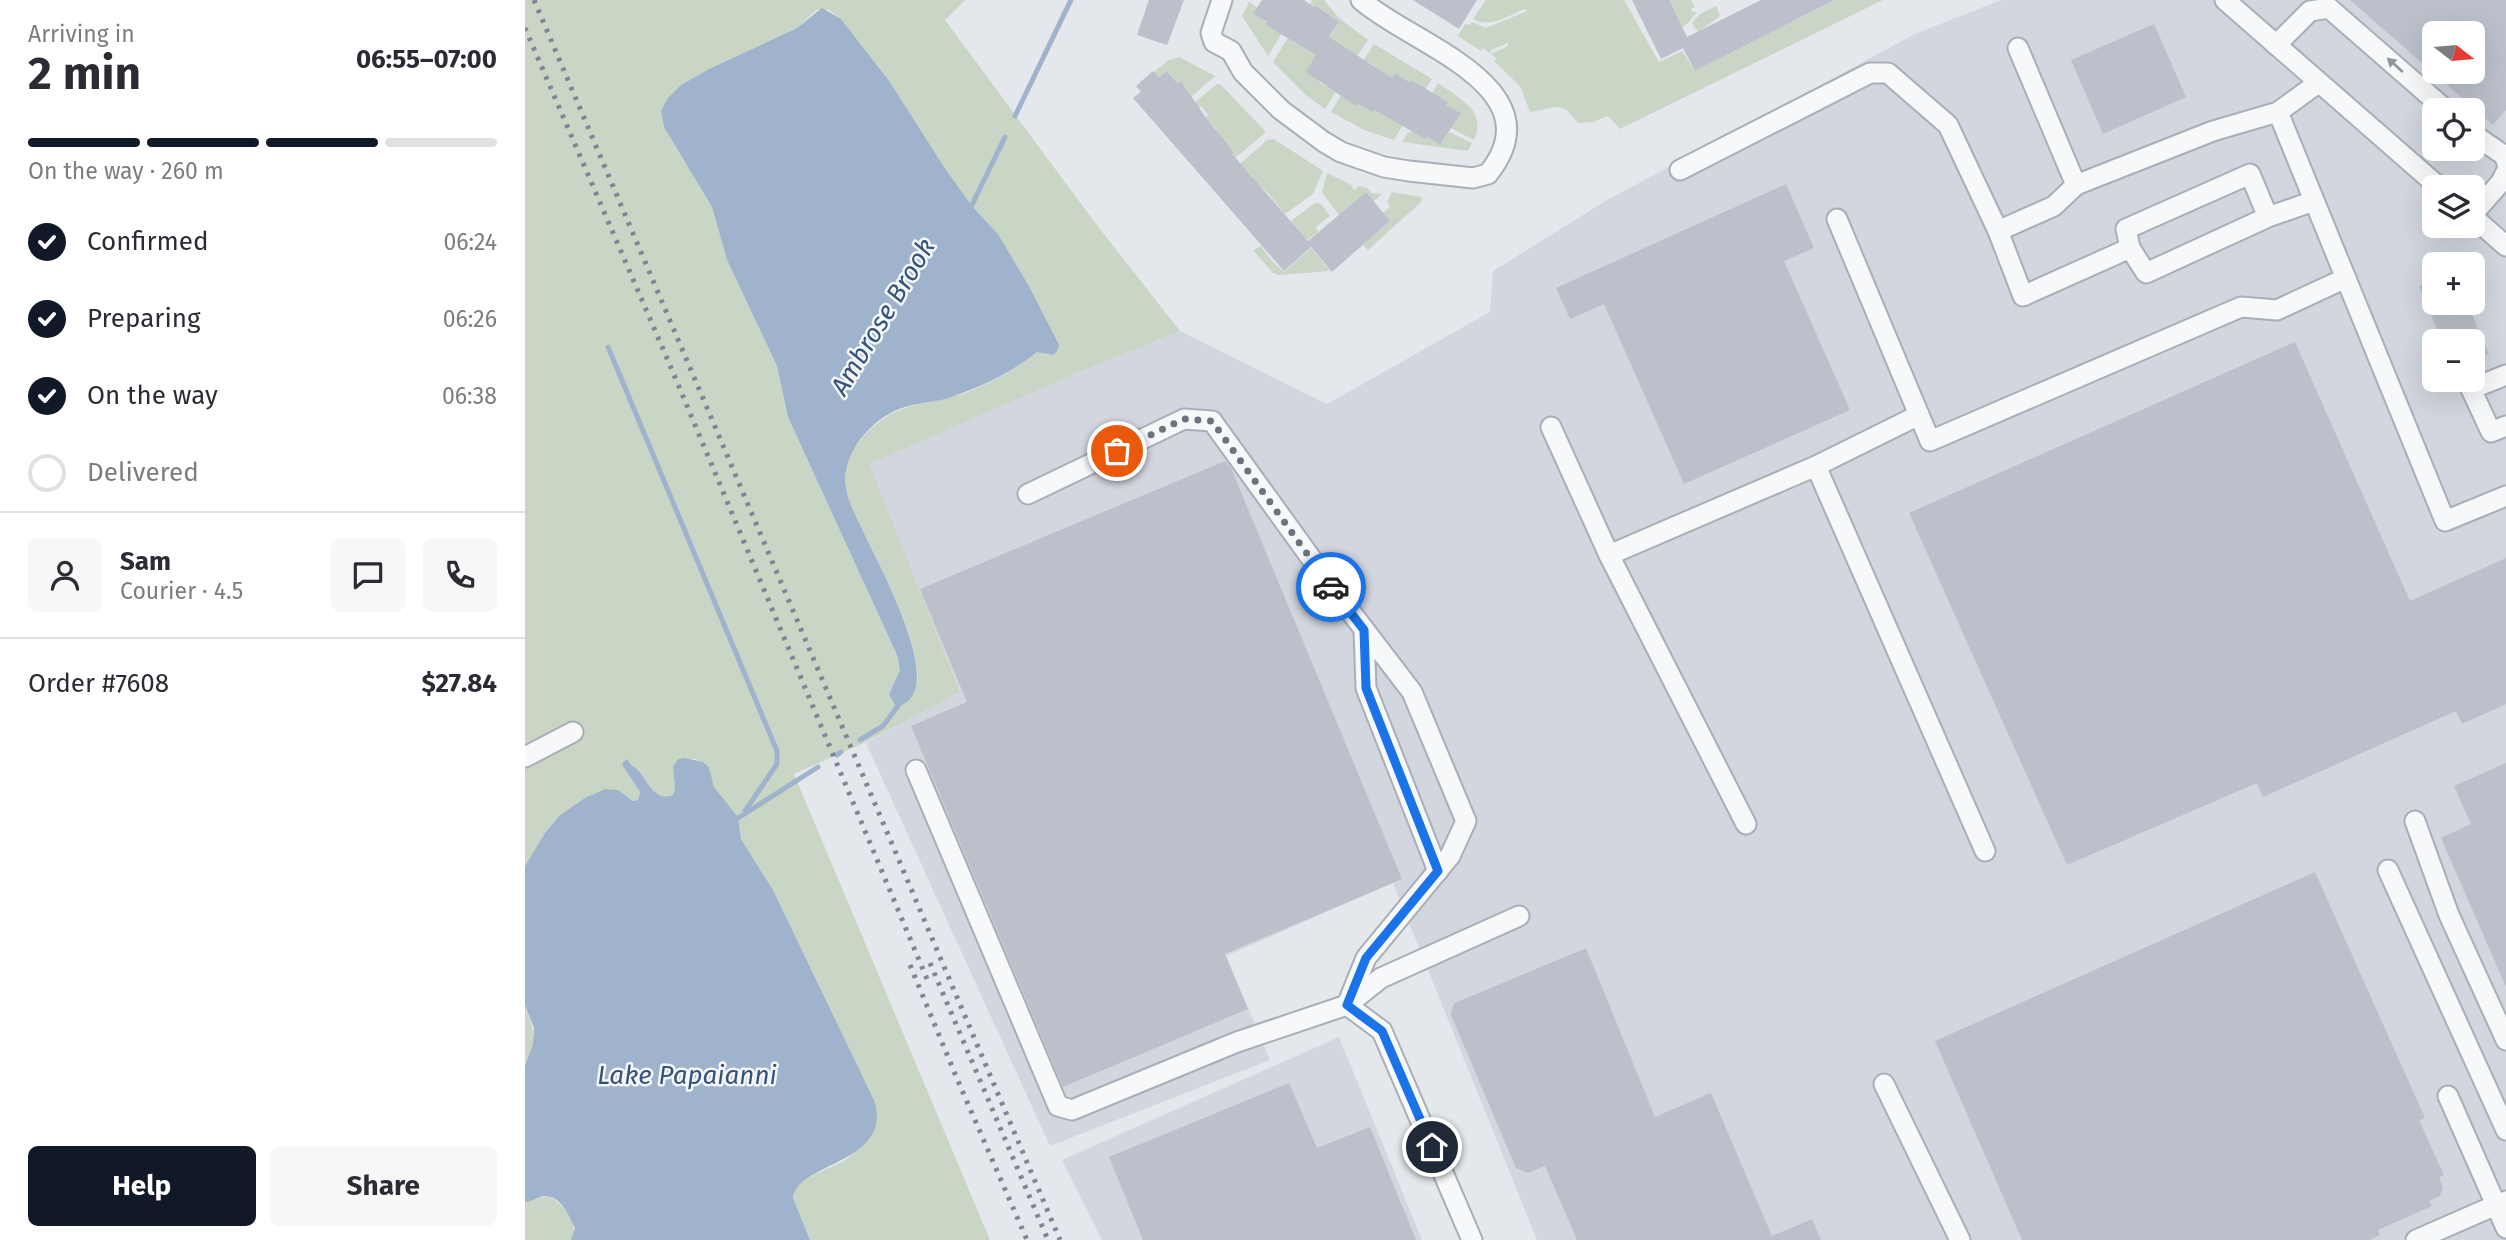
<!DOCTYPE html>
<html lang="en">
<head>
<meta charset="utf-8">
<style>
	:root { --surface:#fff; --page:#f7f7f7; --text:#2b2b33; --muted:#7c7c81; --line:#e1e1e2; --accent:#111827 }
	body { margin:0; font-family:"Fira Sans",sans-serif; background:var(--page); color:var(--text); height:100vh; display:flex; flex-direction:column; font-size:26px; white-space:nowrap }
	* { box-sizing:border-box; margin:0 }
	p { font-size:23px; color:var(--muted) }
	.icon { flex:none; width:38px; height:38px; fill:none; stroke:currentColor; stroke-width:2; stroke-linecap:round; stroke-linejoin:round }
	.map { position:relative; flex:1; overflow:hidden }
	.details { display:flex; flex-direction:column; background:var(--surface); width:525px }
	.details>* { flex:none }
	.needle { width:46px; rotate:106deg }
	.fabs { position:absolute; left:1897px; top:21px; display:grid; gap:14px }
	.fabs a { display:grid; place-items:center; width:63px; height:63px; border-radius:10px; background:var(--surface); box-shadow:0 7px 28px #0002; font-size:35px }
	.pin { position:absolute; display:grid; place-items:center; width:60px; height:60px; color:#fff; margin:-30px; border:4px solid #fff; border-radius:50%; box-shadow:0 2px 7px #0007 }
	.courier { position:absolute; display:grid; place-items:center; width:70px; height:70px; margin:-35px; border:5px solid #1a73e8; border-radius:50%; background:#fff; color:#222; box-shadow:0 2px 9px #0007 }
	.summary em { font-style:normal; font-weight:700 }
	.summary div { display:flex; flex-direction:column-reverse }
	.summary { display:flex; align-items:center; justify-content:space-between; height:119px; padding:0 28px }
	h1 { font-size:46px; font-weight:700; line-height:52px }
	.bar { display:grid; grid-template-columns:repeat(4,1fr); gap:10px 7px; align-content:center; height:84px; padding:0 28px }
	.bar i { height:9px; border-radius:5px; background:var(--line) }
	.bar .active { background:var(--accent) }
	.bar p { grid-column:span 4 }
	.line { display:flex; align-items:center; gap:18px; padding:0 28px; border-top:2px solid var(--line) }
	.line div { flex:1 }
	.round { display:grid; place-items:center; flex:none; width:74px; height:74px; border-radius:10px; background:var(--page) }
	ol { padding:0 28px; list-style:none }
	li { display:flex; align-items:center; gap:21px; height:77px }
	li p { margin-inline-start:auto }
	li .icon { padding:7px; border-radius:50%; background:var(--accent); color:#fff; stroke-width:4 }
	li:last-child { color:var(--muted) }
	li i { width:38px; height:38px; border:4px solid var(--line); border-radius:50% }
	.cta { display:flex; gap:14px; margin-top:auto; padding:14px 28px }
	.cta a { flex:1; height:80px; border-radius:10px; background:var(--accent); color:#fff; font-size:28px; font-weight:700; line-height:80px; text-align:center }
	.cta a+a { background:var(--page); color:var(--text) }
	main { display:flex; flex:1; min-height:0 }
	.map>svg:first-child { display:block }
</style>
</head>
<body>
<main>
<section class="details">
<div class="summary"><div><h1>2 min</h1><p>Arriving in</p></div><em>06:55–07:00</em></div>
<div class="bar"><i class="active"></i><i class="active"></i><i class="active"></i><i></i><p>On the way · 260 m</p></div>
<ol>
<li><svg class="icon" aria-label="check" viewBox="0 0 24 24"><path d="M5 12l5 5 9-10"/></svg>Confirmed<p>06:24</p></li>
<li><svg class="icon" aria-label="check" viewBox="0 0 24 24"><path d="M5 12l5 5 9-10"/></svg>Preparing<p>06:26</p></li>
<li><svg class="icon" aria-label="check" viewBox="0 0 24 24"><path d="M5 12l5 5 9-10"/></svg>On the way<p>06:38</p></li>
<li><i></i>Delivered</li>
</ol>
<div class="line" style="height:126px"><a class="round"><svg class="icon" aria-label="person" viewBox="0 0 24 24"><circle cx="12" cy="8" r="4"/><path d="M4 21q1-7 8-7t8 7"/></svg></a><div><b>Sam</b><p>Courier · 4.5</p></div><a class="round"><svg class="icon" aria-label="chat" viewBox="0 0 24 24"><path d="M4 5h16v11H9l-5 4z"/></svg></a><a class="round"><svg class="icon" aria-label="phone" viewBox="0 0 24 24"><path d="M5 4h4l2 5-3 2q2 4 5 5l2-3 5 2v4C11 20 4 13 5 4z"/></svg></a></div>
<div class="line" style="height:91px"><div>Order #7608</div><b>$27.84</b></div>
<div class="cta"><a>Help</a><a>Share</a></div>
</section>
<div class="map">
<svg width="1981" height="1240" viewBox="0 0 1981 1240">
	<rect width="100%" height="100%" fill="#e4e7ec"/>
	<g fill="#d2d6de" fill-rule="evenodd">
		<path d="M 1476,0 L 1981,0 L 1981,1240 L 1012,1240 L 868,883 L 701,956 L 745,1060 L 525,1146 L 341,743 L 435,691 L 343,464 L 559,370 L 655,331 L 802,404 L 965,312 L 968,271 L 1077,203 L 1390,34 ZM 1909,33 L 1948,33 L 1948,72 L 1909,72 ZM 1909,110 L 1948,110 L 1948,149 L 1909,149 ZM 1909,187 L 1948,187 L 1948,226 L 1909,226 ZM 1909,264 L 1948,264 L 1948,303 L 1909,303 ZM 1909,341 L 1948,341 L 1948,380 L 1909,380 Z"/>
		<path d="M 814,1037 L 897,1240 L 577,1240 L 537,1160 Z"/>
	</g>
	<g fill="#c9d6c5" fill-rule="evenodd">
		<path d="M 0,0 L 440,0 L 420,20 L 571,224 L 655,331 L 559,370 L 344,464 L 435,692 L 341,742 L 269,774 L 465,1240 L 285,1240 L 268,1198 C 272,1172 316,1170 329,1152 C 337,1140 343,1114 349,1100 L 248,890 L 216,839 L 213,817 L 189,787 L 184,767 L 171,759 L 153,759 L 148,766 L 150,789 L 148,795 C 130,802 123,782 114,771 C 109,766 105,766 103,759 L 97,765 L 115,792 L 113,800 L 108,801 L 97,793 L 34,816 L 20,833 L 0,866 ZM 291,10 L 304,10 L 316,19 L 365,82 L 419,167 L 447,206 L 473,234 L 504,286 L 533,345 L 522,355 L 516,351 L 512,352 C 489,371 457,389 427,397 C 403,404 378,404 357,420 C 340,432 324,450 321,471 C 316,496 335,524 346,546 C 365,588 391,634 393,681 L 364,694 L 375,670 L 372,655 L 263,417 L 252,366 L 202,260 L 187,207 L 139,127 L 137,111 L 156,85 L 184,69 L 272,28 Z"/>
		<path d="M 787,0 L 799,0 L 814,18 L 843,40 L 831,58 L 799,47 L 814,22 L 792,5 L 789,6 L 785,4 Z"/>
		<path d="M 961,0 L 1099,0 L 1134,62 L 1157,51 L 1170,71 L 1311,0 L 1358,0 L 1095,129 L 1083,116 L 1068,122 L 1053,123 C 1035,98 1030,109 1005,112 L 995,86 L 969,61 L 972,59 L 966,54 L 983,46 L 983,43 L 966,50 L 964,53 L 958,48 L 956,51 L 933,36 L 940,24 L 944,25 L 947,22 L 961,28 L 1002,11 L 1000,9 C 984,15 965,29 948,19 Z"/>
		<path d="M 1144,0 L 1166,0 L 1170,7 L 1166,9 L 1167,12 L 1172,12 L 1163,23 L 1157,27 Z"/>
		<path d="M 724,2 L 732,7 L 729,14 L 757,33 L 743,56 L 717,16 Z"/>
		<path d="M 1191,6 L 1195,16 L 1173,32 L 1167,23 L 1175,14 Z"/>
		<path d="M 764,36 L 769,39 L 768,42 L 793,53 L 795,83 L 811,91 L 800,109 L 782,96 L 748,62 Z"/>
		<path d="M 849,44 L 907,79 L 899,91 L 895,88 L 896,86 L 886,80 L 884,82 L 870,73 L 866,79 L 844,62 L 842,65 L 837,62 Z"/>
		<path d="M 654,57 L 690,76 L 665,98 L 661,94 L 663,91 L 657,82 L 653,84 L 643,71 L 633,77 L 629,72 L 644,60 Z"/>
		<path d="M 913,83 C 934,98 963,111 949,140 L 926,128 L 936,113 L 921,105 L 922,102 L 906,95 Z"/>
		<path d="M 692,84 L 696,85 L 741,132 L 710,158 L 706,154 L 709,151 L 689,133 L 692,130 L 681,118 L 683,115 L 676,106 L 673,108 L 669,103 Z"/>
		<path d="M 816,95 L 831,106 L 833,104 L 847,112 L 853,108 L 879,123 L 869,140 L 839,130 L 806,112 Z"/>
		<path d="M 888,129 L 900,139 L 902,137 L 915,145 L 924,132 L 947,143 L 943,151 L 877,142 L 883,132 L 886,133 Z"/>
		<path d="M 749,139 L 798,171 L 788,194 L 760,214 L 739,188 L 736,190 L 726,178 L 728,177 L 715,164 L 742,140 Z"/>
		<path d="M 802,173 L 828,186 L 827,188 L 830,190 L 834,186 L 844,189 L 846,193 L 857,194 L 848,202 L 840,193 L 814,215 L 797,192 Z"/>
		<path d="M 867,192 L 897,197 L 896,202 L 843,250 L 838,245 L 865,221 L 858,213 L 865,207 L 862,202 Z"/>
		<path d="M 790,203 L 796,204 L 805,216 L 791,227 L 793,232 L 782,240 L 766,221 Z"/>
		<path d="M 736,246 L 746,260 L 759,272 L 786,248 L 805,271 L 754,275 L 748,273 L 728,250 Z"/>
		<path d="M 0,1005 C 8,1026 14,1046 0,1066 Z"/>
		<path d="M 23,1196 C 38,1203 56,1223 46,1240 L 0,1240 L 0,1202 Z"/>
	</g>
	<g fill="#9fb4cc">
		<path d="M 297,8 L 316,19 L 365,82 L 419,167 L 447,206 L 473,234 L 504,286 L 534,345 L 532,351 L 528,355 L 512,352 C 489,371 460,385 432,395 C 416,402 397,402 380,407 C 353,415 326,442 321,471 C 319,478 321,490 323,497 C 333,532 435,692 371,707 L 364,694 L 375,670 L 372,655 L 263,417 L 252,366 L 202,260 L 187,207 L 139,127 L 136,111 L 143,98 L 156,85 L 184,69 L 272,28 Z"/>
		<path d="M 160,758 L 178,762 L 184,767 L 189,787 L 213,817 L 216,839 L 248,890 L 349,1100 C 369,1164 273,1161 268,1198 L 285,1240 L 46,1240 L 50,1228 C 44,1216 37,1197 21,1196 C 14,1196 7,1202 0,1202 L 0,1066 L 8,1044 L 9,1028 L 0,1005 L 0,866 L 20,833 L 34,816 L 60,798 L 80,789 L 93,790 L 108,801 L 113,800 L 115,792 L 97,765 L 99,761 L 103,759 C 105,766 109,766 114,771 C 123,782 130,802 148,795 L 150,789 L 148,766 L 153,759 Z"/>
	</g>
	<g fill="none" stroke-linecap="round" stroke-linejoin="round">
		<g stroke="#9fb4cc" stroke-width="5">
			<path d="M 490,116 L 546,0"/>
			<path d="M 444,211 L 480,137"/>
			<path d="M 83,347 L 252,751 L 252,764 L 220,811"/>
			<path d="M 335,740 L 358,726 L 375,703"/>
			<path d="M 312,755 L 316,752"/>
			<path d="M 210,820 L 293,767"/>
		</g>
	</g>
	<g fill="#bbc0ca" fill-rule="evenodd">
		<path d="M 624,0 L 659,0 L 642,45 L 612,35 Z"/>
		<path d="M 737,0 L 779,0 L 789,7 L 791,5 L 814,22 L 804,37 L 867,78 L 870,73 L 884,82 L 886,80 L 923,102 L 921,105 L 936,113 L 915,145 L 902,137 L 900,139 L 850,110 L 847,112 L 833,104 L 831,106 L 781,72 L 791,55 L 741,25 L 742,22 L 728,14 Z"/>
		<path d="M 888,0 L 952,0 L 934,29 Z"/>
		<path d="M 1107,0 L 1144,0 L 1162,37 L 1236,0 L 1310,0 L 1170,71 L 1158,48 L 1136,59 Z"/>
		<path d="M 1825,0 L 1981,0 L 1981,110 L 1968,125 ZM 1909,33 L 1948,33 L 1948,72 L 1909,72 Z"/>
		<path d="M 1629,24 L 1661,97 L 1578,134 L 1546,60 Z"/>
		<path d="M 628,71 L 634,77 L 642,71 L 653,84 L 656,81 L 681,118 L 709,152 L 707,154 L 783,241 L 841,192 L 865,221 L 807,272 L 786,247 L 759,271 L 608,98 L 616,92 L 611,86 Z"/>
		<path d="M 1261,184 L 1289,248 L 1259,261 L 1325,410 L 1159,484 L 1079,304 L 1045,319 L 1031,288 Z"/>
		<path d="M 1909,279 L 1909,303 L 1942,303 L 1964,354 L 1948,361 L 1948,341 L 1917,341 L 1894,286 Z"/>
		<path d="M 1770,342 L 1885,601 L 1981,558 L 1981,704 L 1937,724 L 1931,711 L 1738,797 L 1732,783 L 1542,865 L 1384,513 Z"/>
		<path d="M 700,461 L 706,468 L 877,879 L 700,954 L 723,1009 L 538,1087 L 386,726 L 442,702 L 395,589 Z"/>
		<path d="M 1981,763 L 1981,987 L 1916,838 L 1946,824 L 1929,786 Z"/>
		<path d="M 1790,872 L 1900,1118 L 1894,1120 L 1919,1175 L 1914,1177 L 1918,1187 L 1915,1196 L 1904,1201 L 1907,1206 L 1853,1230 L 1855,1235 L 1845,1240 L 1497,1240 L 1410,1041 Z"/>
		<path d="M 1061,948 L 1130,1117 L 1186,1093 L 1247,1236 L 1287,1219 L 1296,1240 L 1052,1240 L 1020,1166 L 1003,1173 L 991,1168 L 926,1015 L 927,1008 L 930,1003 Z"/>
		<path d="M 764,1083 L 792,1148 L 845,1127 L 891,1240 L 618,1240 L 584,1157 Z"/>
	</g>
	<g fill="none" stroke-linecap="round" stroke-linejoin="round">
		<defs>
			<g id="minor">
				<path d="M 697,0 L 686,33 L 689,42 L 706,51 L 718,72 L 756,110 L 799,142 L 816,152 L 859,167 L 884,171 L 948,178 L 963,174 C 1033,86 885,44 836,0"/>
				<path d="M 1700,0 L 1914,187"/>
				<path d="M 1751,45 L 1785,11 L 1804,8 L 1921,110"/>
				<path d="M 1493,48 L 1551,185 L 1688,131 L 1753,112 L 1793,83"/>
				<path d="M 1753,112 L 1920,521 L 1981,496"/>
				<path d="M 1948,134 L 1980,156 L 1981,161"/>
				<path d="M 1155,170 L 1345,73 L 1363,73 L 1423,125 L 1473,231 L 1529,206 L 1551,185"/>
				<path d="M 1948,214 L 1976,182 L 1981,172"/>
				<path d="M 1948,217 L 1981,246"/>
				<path d="M 1312,219 L 1405,441 L 1716,307 L 1752,310 L 1821,278"/>
				<path d="M 1473,231 L 1498,296 L 1605,248 L 1621,273 L 1743,217 L 1789,201"/>
				<path d="M 1605,248 L 1601,229 L 1725,174 L 1743,217"/>
				<path d="M 1981,375 L 1946,389 L 1966,432 L 1981,426"/>
				<path d="M 1394,415 L 1291,466 L 1460,851"/>
				<path d="M 1026,427 L 1084,555 L 1291,466"/>
				<path d="M 503,494 L 659,419 L 687,421 L 809,590 L 887,692 L 941,821 L 925,856 L 841,958 L 822,1005"/>
				<path d="M 1084,555 L 1221,824"/>
				<path d="M 839,630 L 841,688 L 913,871"/>
				<path d="M 0,757 L 48,732"/>
				<path d="M 391,770 L 533,1106 L 547,1110 L 712,1042 L 822,1005 L 856,978 L 994,916"/>
				<path d="M 1890,821 L 1924,915 L 1981,1040"/>
				<path d="M 1863,870 L 1981,1130"/>
				<path d="M 822,1005 L 857,1031 L 947,1240"/>
				<path d="M 1359,1084 L 1435,1240"/>
				<path d="M 1981,1201 L 1971,1205 L 1981,1228"/>
				<path d="M 1891,1240 L 1971,1205 L 1923,1096"/>
			</g>
		</defs>
		<use href="#minor" stroke="#a9aeb7" stroke-width="23"/>
		<use href="#minor" stroke="#f7f8fa" stroke-width="19"/>
		<g stroke="#7d8696" stroke-width="5" stroke-dasharray="3.5 7" stroke-linecap="butt">
			<path d="M 9,0 L 535,1240"/>
			<path d="M 0,28 L 147,370 L 402,979"/>
			<path d="M 405,963 L 523,1240"/>
			<path d="M 385,965 L 433,1081 L 502,1240"/>
		</g>
	</g>
	<defs><path id="oneway-solid" d="M-6-.8H1V-3.2L6.5 0L1 3.2V.8H-6Z" transform="scale(1.75)"/></defs>
	<use fill="#9196a0" href="#oneway-solid" transform="translate(1870 65) rotate(-138)"/>
	<g fill="none" stroke-linecap="round" stroke-linejoin="round">
		<path stroke="#6c737f" stroke-width="7" stroke-dasharray="0 12.6" d="M 592,451 L 659,419 L 687,421 L 806,587"/>
		<path stroke="#1a73e8" stroke-width="9" d="M 806,587 L 839,630 L 841,688 L 913,871 L 841,958 L 822,1005 L 857,1031 L 907,1147"/>
	</g>
	<g text-anchor="middle" dominant-baseline="central" stroke-width="5" stroke-linejoin="round" paint-order="stroke">
		<g font-size="26" font-style="italic" fill="#34527a" stroke="#f4f6f9">
			<text transform="translate(358 317) rotate(-59)">Ambrose Brook</text>
			<text x="162" y="1075">Lake Papaianni</text>
		</g>
	</g>
</svg>
<div class="fabs">
<a><svg class="needle" viewBox="-14 -14 28 28"><path d="M0-13l5 13h-10z" fill="#e53935"/><path d="M0 13l5-13h-10z" fill="#7c7c81"/></svg></a>
<a><svg class="icon" aria-label="locate" viewBox="0 0 24 24"><circle cx="12" cy="12" r="6"/><path d="M12 2v4M12 18v4M2 12h4M18 12h4"/></svg></a>
<a><svg class="icon" aria-label="layers" viewBox="0 0 24 24"><path d="M12 4l9 5-9 5-9-5zM3 14l9 5 9-5"/></svg></a>
<a>+</a>
<a>−</a>
</div>
<div class="pin" style="left:592px;top:451px;background:#ea580c"><svg class="icon" aria-label="bag" viewBox="0 0 24 24"><path d="M5 8h14l-1 12H6zM9 8a3 3 0 0 1 6 0"/></svg></div>
<div class="pin" style="left:907px;top:1147px;background:#1f2937"><svg class="icon" aria-label="home" viewBox="0 0 24 24"><path d="M3 11l9-7 9 7M6 9v11h12V9"/></svg></div>
<div class="courier" style="left:806px;top:587px"><svg class="icon" aria-label="car" viewBox="0 0 24 24"><path d="M5 17H2v-5l4-1 3-4h7l3 4 3 1v5h-3M9 17h6M6 11h13"/><circle cx="7" cy="17" r="2"/><circle cx="17" cy="17" r="2"/></svg></div>
</div>
</main>
</body>
</html>
